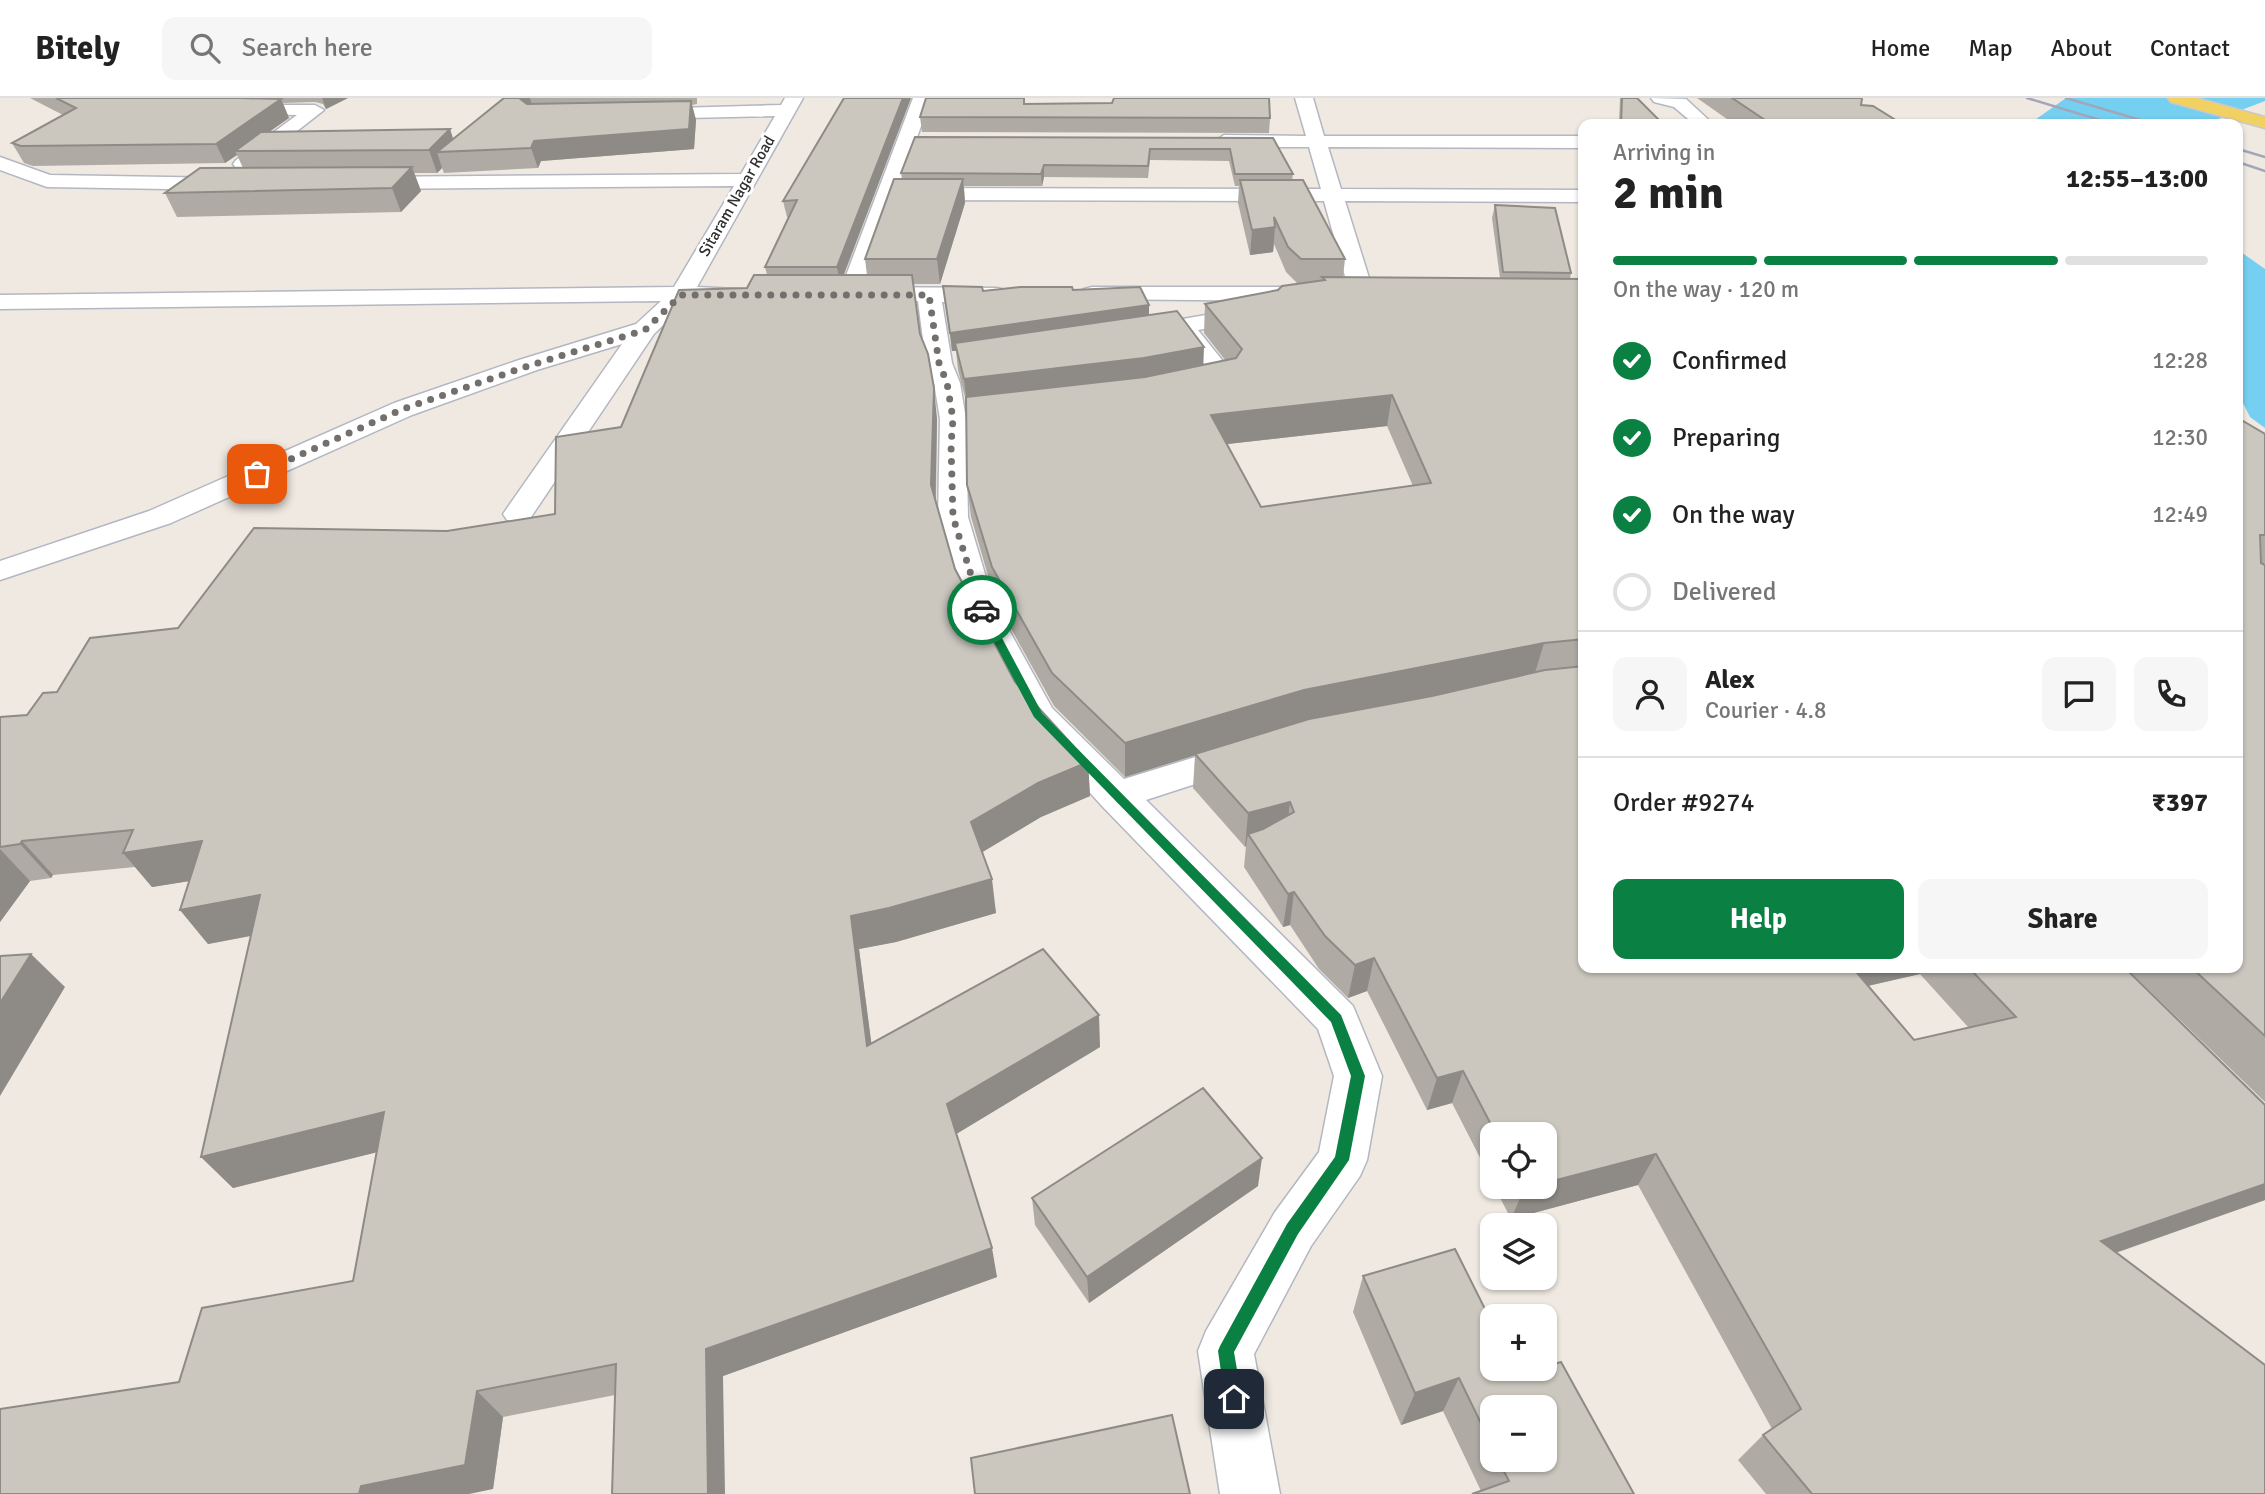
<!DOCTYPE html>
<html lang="en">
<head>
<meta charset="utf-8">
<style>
	:root { --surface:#fff; --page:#f6f6f6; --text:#222; --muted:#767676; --line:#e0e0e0; --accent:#0b8043 }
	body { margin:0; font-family:Signika,sans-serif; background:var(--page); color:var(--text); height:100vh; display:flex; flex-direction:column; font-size:26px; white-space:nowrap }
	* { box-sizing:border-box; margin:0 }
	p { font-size:23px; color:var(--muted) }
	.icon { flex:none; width:38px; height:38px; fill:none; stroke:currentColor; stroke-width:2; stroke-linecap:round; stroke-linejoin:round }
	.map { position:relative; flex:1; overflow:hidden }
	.side { position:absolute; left:1578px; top:21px; width:665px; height:854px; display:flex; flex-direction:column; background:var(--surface); border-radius:14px; box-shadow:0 2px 5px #0004 }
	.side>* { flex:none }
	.buttons { position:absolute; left:1480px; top:1024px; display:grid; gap:14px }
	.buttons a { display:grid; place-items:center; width:77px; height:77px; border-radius:14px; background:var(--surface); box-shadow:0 2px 5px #0004; font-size:35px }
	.pin { position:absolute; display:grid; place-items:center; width:60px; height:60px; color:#fff; margin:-30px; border-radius:14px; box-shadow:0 4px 10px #0006 }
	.courier { position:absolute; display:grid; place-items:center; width:70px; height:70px; margin:-35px; border:5px solid #0b8043; border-radius:50%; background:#fff; color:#222; box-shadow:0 2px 9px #0007 }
	.overview em { font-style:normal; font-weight:800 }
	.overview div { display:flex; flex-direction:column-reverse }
	.overview { display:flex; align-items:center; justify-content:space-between; height:119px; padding:0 35px }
	h1 { font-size:46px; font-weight:800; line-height:52px }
	.bar { display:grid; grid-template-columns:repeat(4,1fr); gap:10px 7px; align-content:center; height:84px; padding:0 35px }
	.bar i { height:9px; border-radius:5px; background:var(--line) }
	.bar .selected { background:var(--accent) }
	.bar p { grid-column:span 4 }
	.line { display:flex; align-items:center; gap:18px; padding:0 35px; border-top:2px solid var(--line) }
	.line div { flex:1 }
	.round { display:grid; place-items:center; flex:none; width:74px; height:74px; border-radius:14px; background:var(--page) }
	ol { padding:0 35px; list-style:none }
	li { display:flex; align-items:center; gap:21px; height:77px }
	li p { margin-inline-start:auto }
	li .icon { padding:7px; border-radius:50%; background:var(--accent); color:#fff; stroke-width:4 }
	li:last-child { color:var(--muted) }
	li i { width:38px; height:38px; border:4px solid var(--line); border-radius:50% }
	.cta { display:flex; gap:14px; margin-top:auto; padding:14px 35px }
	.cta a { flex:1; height:80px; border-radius:14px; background:var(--accent); color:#fff; font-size:28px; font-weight:800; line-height:80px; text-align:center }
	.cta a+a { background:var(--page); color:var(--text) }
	header { display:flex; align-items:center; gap:42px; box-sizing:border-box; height:98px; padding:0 35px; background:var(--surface); border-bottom:2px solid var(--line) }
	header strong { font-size:33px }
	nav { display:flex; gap:38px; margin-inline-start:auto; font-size:24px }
	.search { width:490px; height:63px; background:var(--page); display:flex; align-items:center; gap:18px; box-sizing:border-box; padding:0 24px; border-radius:14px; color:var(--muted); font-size:26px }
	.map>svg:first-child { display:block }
</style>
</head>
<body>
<header>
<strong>Bitely</strong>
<div class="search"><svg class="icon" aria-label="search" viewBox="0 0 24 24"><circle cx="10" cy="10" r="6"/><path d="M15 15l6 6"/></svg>Search here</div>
<nav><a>Home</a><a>Map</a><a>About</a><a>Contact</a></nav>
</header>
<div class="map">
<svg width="2265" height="1396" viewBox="0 0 2265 1396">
	<rect width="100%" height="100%" fill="#efe9e1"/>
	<g fill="#75cff0">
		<path d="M 2066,0 L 2265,0 L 2265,3 L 2205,26 L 2032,24 Z"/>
		<path d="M 2238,152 L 2265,171 L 2265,330 L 2250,319 L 2238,295 Z"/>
	</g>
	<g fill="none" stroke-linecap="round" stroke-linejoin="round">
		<defs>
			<g id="street">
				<path d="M 785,0 L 803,0 L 697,189 L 736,191 L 740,196 L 736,201 L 688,203 L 654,236 L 529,422 L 518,425 L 507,422 L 503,416 L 622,246 L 537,272 L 412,317 L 171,425 L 0,482 L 0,463 L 149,413 L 394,305 L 519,262 L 636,226 L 661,203 L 0,211 L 0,197 L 674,189 L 734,88 L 364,91 L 357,89 L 354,85 L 357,81 L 364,79 L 741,76 L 775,18 L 642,21 L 633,16 L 642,11 L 781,7 Z"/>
				<path d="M 913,0 L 931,0 L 899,90 L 1321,91 L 1309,49 L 1224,49 L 1215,43 L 1224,37 L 1306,38 L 1295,0 L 1313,0 L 1324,38 L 1584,38 L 1584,50 L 1328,49 L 1341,91 L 1584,92 L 1584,104 L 1345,103 L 1374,196 L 1370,201 L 1354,201 L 1350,196 L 1324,103 L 895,102 L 865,189 L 997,190 L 1005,192 L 1009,197 L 1005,202 L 997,204 L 942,204 L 952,265 L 960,285 L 966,321 L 968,419 L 993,503 L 1052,610 L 1124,681 L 1244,644 L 1257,648 L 1263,657 L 1257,666 L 1146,702 L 1353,908 L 1382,978 L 1367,1062 L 1360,1078 L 1311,1148 L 1254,1256 L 1280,1396 L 1220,1396 L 1198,1253 L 1206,1233 L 1275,1114 L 1319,1054 L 1334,978 L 1318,931 L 1102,708 L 1020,617 L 961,503 L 938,419 L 940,321 L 934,285 L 926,265 L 918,203 L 851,203 L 843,201 L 839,196 Z"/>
				<path d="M 1651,0 L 1686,1 L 1713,26 L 1694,26 L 1674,9 L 1654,4 Z"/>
				<path d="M 255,7 L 315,7 L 324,12 L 250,70 L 236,70 L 233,66 L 236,62 L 297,17 L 249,16 L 246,12 L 249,8 Z"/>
				<path d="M 0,59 L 50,77 L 227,80 L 234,82 L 237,86 L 234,90 L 227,92 L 47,89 L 0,72 Z"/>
				<path d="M 1092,189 L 1309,189 L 1317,191 L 1321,196 L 1317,201 L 1309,203 L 1084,201 L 1080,196 L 1084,191 Z"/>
				<path d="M 1257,208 L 1265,210 L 1269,215 L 1265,220 L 1198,232 L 1238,282 L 1234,287 L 1195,297 L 1186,295 L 1182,289 L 1186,283 L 1209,278 L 1176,236 L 1137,243 L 1128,241 L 1125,236 L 1128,231 L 1137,229 Z"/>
			</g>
			<path id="primary" d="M 2168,0 L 2196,0 L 2265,19 L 2265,30 L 2171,4 Z"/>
		</defs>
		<use href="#street" stroke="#b4b7c1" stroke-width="3"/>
		<use href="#primary" stroke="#c9c9c9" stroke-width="3"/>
		<use href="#street" fill="#fff" fill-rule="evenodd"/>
		<use href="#primary" fill="#f2d163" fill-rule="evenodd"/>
		<g stroke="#a3a6b8" stroke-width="2.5">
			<path d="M 2027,0 L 2113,26"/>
			<path d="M 2066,0 L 2154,26"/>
			<path d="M 2238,51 L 2265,59"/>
			<path d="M 2238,64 L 2265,73"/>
		</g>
	</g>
	<g fill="#afaba4" fill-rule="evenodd">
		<path d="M 30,0 L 348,0 L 326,11 L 323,6 L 315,4 L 283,5 L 289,20 L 269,34 L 450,31 L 453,41 L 504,0 L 697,0 L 697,6 L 692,7 L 696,22 L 694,51 L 541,63 L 538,70 L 444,75 L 442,70 L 437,75 L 414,75 L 421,93 L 401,114 L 177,119 L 165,95 L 243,70 L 237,57 L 225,65 L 33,68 L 24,65 L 12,45 L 63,17 Z"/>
		<path d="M 911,0 L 844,177 L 867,177 L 865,161 L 902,81 L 901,75 L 915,39 L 1273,40 L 1293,76 L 1292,82 L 1345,161 L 1343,179 L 1500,180 L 1492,120 L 1495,107 L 1571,175 L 1570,181 L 1584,181 L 1584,870 L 2125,870 L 2265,1007 L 2265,1102 L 2116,1155 L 2265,1396 L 1766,1396 L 1738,1362 L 1763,1337 L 1772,1331 L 1638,1087 L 1511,1121 L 1494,1088 L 1545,1088 L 1545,1036 L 1493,1036 L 1493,1085 L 1452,1005 L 1427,1012 L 1367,893 L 1348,900 L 1319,871 L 1290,827 L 1283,829 L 1244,769 L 1246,748 L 1245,749 L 1193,690 L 1195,657 L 1125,679 L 1054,608 L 995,502 L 971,419 L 967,387 L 966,303 L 958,272 L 956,253 L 952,253 L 943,188 L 983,193 L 1073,192 L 1149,217 L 1204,266 L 1225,262 L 1204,235 L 1205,206 L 1278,192 L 1298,186 L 1286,174 L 1274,146 L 1273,154 L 1250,157 L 1238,105 L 1239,88 L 1235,88 L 1229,63 L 1150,62 L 1148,80 L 1044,79 L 1042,88 L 964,88 L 965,105 L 940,186 L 913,186 L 920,236 L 937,321 L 936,403 L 955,471 L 1015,584 L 1088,664 L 1090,698 L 1041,719 L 982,754 L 996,815 L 896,844 L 859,851 L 871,945 L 1100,949 L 956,1036 L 997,1179 L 723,1278 L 615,1297 L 503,1319 L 493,1391 L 179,1284 L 353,1183 L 377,1054 L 233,1090 L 201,1059 L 251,838 L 208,846 L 180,812 L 189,783 L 152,789 L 135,769 L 53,777 L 51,780 L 30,783 L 0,824 L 0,619 L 27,617 L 57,594 L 178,530 L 447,433 L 555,416 L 621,329 L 747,190 L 767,177 L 765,169 L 789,119 L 787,119 L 783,103 ZM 1387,328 L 1413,388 L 1261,409 L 1227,346 ZM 1920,876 L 1968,929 L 1914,942 L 1868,888 Z"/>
		<path d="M 1620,0 L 1637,0 L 1663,26 L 1619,26 Z"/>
		<path d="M 1697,0 L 1861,0 L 1861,7 L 1902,26 L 1734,26 Z"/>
		<path d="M 1024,6 L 1270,20 L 1269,35 L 922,34 L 920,19 Z"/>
		<path d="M 2265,336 L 2265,1004 L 2126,870 L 2238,870 Z"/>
		<path d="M 1258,1088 L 1089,1205 L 1035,1127 L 1032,1100 Z"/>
		<path d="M 1363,1178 L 1518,1278 L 1634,1396 L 1481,1393 L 1443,1313 L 1401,1327 L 1353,1214 ZM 1493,1309 L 1545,1362 L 1493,1362 Z"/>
	</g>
	<g fill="#8e8b86">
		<path d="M 322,0 L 348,0 L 326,11 Z"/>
		<path d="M 516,0 L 530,0 L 533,10 Z"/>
		<path d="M 903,0 L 911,0 L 840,186 L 837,169 Z"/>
		<path d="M 281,1 L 289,20 L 242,53 L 235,53 L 237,57 L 225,65 L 216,46 Z"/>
		<path d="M 691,3 L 696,22 L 694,51 L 541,63 L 538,70 L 531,50 L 534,43 Z"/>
		<path d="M 450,31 L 457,53 L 437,54 L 442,70 L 437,75 L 429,52 Z"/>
		<path d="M 1044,67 L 1044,79 L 1042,88 L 1041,76 Z"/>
		<path d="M 412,69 L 421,93 L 401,114 L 392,90 Z"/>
		<path d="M 963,81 L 965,105 L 940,186 L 937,161 Z"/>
		<path d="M 1275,129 L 1273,154 L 1250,157 L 1252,132 Z"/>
		<path d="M 1149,207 L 1149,224 L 955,245 L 956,253 L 952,253 L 950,235 Z"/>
		<path d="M 1204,249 L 1203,276 L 967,309 L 964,281 Z"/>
		<path d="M 934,290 L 937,321 L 935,420 L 931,387 Z"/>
		<path d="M 1392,297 L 1387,328 L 1210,348 L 1211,317 Z"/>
		<path d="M 1544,545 L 1534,578 L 1300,625 L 1125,679 L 1125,645 L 1304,592 Z"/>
		<path d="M 1088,664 L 1090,698 L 1041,719 L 976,758 L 971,724 L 1038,685 Z"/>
		<path d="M 1290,704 L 1286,738 L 1248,736 L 1246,748 L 1245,749 L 1248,715 Z"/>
		<path d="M 22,743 L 53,777 L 51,780 L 20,746 Z"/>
		<path d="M 202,743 L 228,777 L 152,789 L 123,755 Z"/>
		<path d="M 0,751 L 30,783 L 0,824 Z"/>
		<path d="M 992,781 L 996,815 L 896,844 L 859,851 L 876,980 L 867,948 L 851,818 Z"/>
		<path d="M 1294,794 L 1290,827 L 1283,829 L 1288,796 Z"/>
		<path d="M 260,797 L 286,831 L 208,846 L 180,812 Z"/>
		<path d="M 31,856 L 65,889 L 0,998 L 0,905 Z"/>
		<path d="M 1374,860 L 1367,893 L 1348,900 L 1355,867 Z"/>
		<path d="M 1845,870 L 1924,870 L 1920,876 L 1827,897 Z"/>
		<path d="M 1099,917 L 1100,949 L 953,1038 L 947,1006 Z"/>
		<path d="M 1463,973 L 1452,1005 L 1427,1012 L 1437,980 Z"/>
		<path d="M 384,1014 L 410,1046 L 233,1090 L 201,1059 Z"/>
		<path d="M 1656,1056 L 1638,1087 L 1511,1121 L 1524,1091 L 1533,1088 L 1545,1088 L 1545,1085 Z"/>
		<path d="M 1262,1060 L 1258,1088 L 1089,1205 L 1087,1179 Z"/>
		<path d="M 2265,1086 L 2265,1102 L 2066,1172 L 2101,1143 Z"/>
		<path d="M 992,1150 L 997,1179 L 723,1278 L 725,1396 L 708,1396 L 706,1251 Z"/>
		<path d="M 1459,1280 L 1443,1313 L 1401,1327 L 1415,1295 Z"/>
		<path d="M 477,1293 L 503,1319 L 493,1391 L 469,1396 L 359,1396 L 361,1388 Z"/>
	</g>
	<g fill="#cbc7bf" stroke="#8e8b86" stroke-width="2" fill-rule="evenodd">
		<path d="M 56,0 L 240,0 L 281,1 L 216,46 L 21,48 L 12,45 L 76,10 Z"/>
		<path d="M 504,0 L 519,0 L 527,6 L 691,3 L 689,31 L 534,43 L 531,50 L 437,54 Z"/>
		<path d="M 844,0 L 903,0 L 837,169 L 765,169 L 797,102 L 783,103 Z"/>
		<path d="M 926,0 L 1024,0 L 1024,6 L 1112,5 L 1114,0 L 1269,0 L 1270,20 L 920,19 Z"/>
		<path d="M 1622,0 L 1637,0 L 1663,26 L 1621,26 Z"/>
		<path d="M 1732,0 L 1861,0 L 1862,1 L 1861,7 L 1873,8 L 1902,26 L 1771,26 Z"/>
		<path d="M 450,31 L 429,52 L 235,53 L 261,34 Z"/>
		<path d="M 915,39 L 1273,40 L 1293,76 L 1235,76 L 1230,51 L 1150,51 L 1148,68 L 1044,67 L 1041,76 L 901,75 Z"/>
		<path d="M 412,69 L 392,90 L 165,95 L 200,70 Z"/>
		<path d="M 894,81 L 963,81 L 937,161 L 865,161 Z"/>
		<path d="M 1240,82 L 1303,82 L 1345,161 L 1301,161 L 1288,149 L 1274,119 L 1275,129 L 1252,132 Z"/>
		<path d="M 1495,107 L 1555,110 L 1571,175 L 1503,174 Z"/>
		<path d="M 754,177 L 912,177 L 920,236 L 928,256 L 934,290 L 931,387 L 955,471 L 1015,584 L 1088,664 L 1038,685 L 971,724 L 992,781 L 889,810 L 851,818 L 867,948 L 1043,851 L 1099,917 L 947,1006 L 992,1150 L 706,1251 L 708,1396 L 612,1396 L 616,1266 L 477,1293 L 465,1367 L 361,1388 L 359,1396 L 0,1396 L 0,1311 L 179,1284 L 202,1210 L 353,1183 L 384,1014 L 201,1059 L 260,797 L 180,812 L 202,743 L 123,755 L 133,732 L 22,743 L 20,746 L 0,749 L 0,619 L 27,617 L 43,595 L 57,594 L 90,540 L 178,530 L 254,430 L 447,433 L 555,416 L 556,339 L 621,329 L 679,192 L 747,190 Z"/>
		<path d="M 1322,179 L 1584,181 L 1584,541 L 1544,545 L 1304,592 L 1125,645 L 1052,575 L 992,469 L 967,387 L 966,299 L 1145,279 L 1236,260 L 1242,251 L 1205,206 L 1278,192 L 1282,188 L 1325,182 ZM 1392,297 L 1431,385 L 1261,409 L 1211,317 Z"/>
		<path d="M 943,188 L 982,189 L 983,193 L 1020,189 L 1072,189 L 1073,192 L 1140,189 L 1149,207 L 950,235 Z"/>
		<path d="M 1177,213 L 1204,249 L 1144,260 L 964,281 L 955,245 Z"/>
		<path d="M 2238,320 L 2265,336 L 2265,437 L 2260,437 L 2261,465 L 2265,467 L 2265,938 L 2192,870 L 2238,870 Z"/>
		<path d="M 1584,568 L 1584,870 L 1853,870 L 1914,942 L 2016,919 L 1969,870 L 2125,870 L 2265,1007 L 2265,1086 L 2101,1143 L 2265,1267 L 2265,1396 L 1812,1396 L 1763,1337 L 1801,1311 L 1656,1056 L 1545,1085 L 1545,1036 L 1496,1036 L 1463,973 L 1437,980 L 1374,860 L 1355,867 L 1325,838 L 1294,794 L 1288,796 L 1248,736 L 1263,731 L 1294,714 L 1290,704 L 1248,715 L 1195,656 L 1309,621 L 1432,598 L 1545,572 Z"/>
		<path d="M 31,856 L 0,905 L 0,858 Z"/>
		<path d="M 1203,990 L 1262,1060 L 1087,1179 L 1032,1100 Z"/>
		<path d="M 1455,1151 L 1493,1227 L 1493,1270 L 1514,1270 L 1518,1278 L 1540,1270 L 1545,1270 L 1545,1269 L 1561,1264 L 1634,1396 L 1472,1396 L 1509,1383 L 1498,1362 L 1545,1362 L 1545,1309 L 1493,1309 L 1493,1350 L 1459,1280 L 1415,1295 L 1363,1178 Z"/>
		<path d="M 1172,1317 L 1190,1396 L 975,1396 L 971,1360 Z"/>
	</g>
	<path fill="#0b8043" d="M 982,509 L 987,512 L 1042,615 L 1341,917 L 1365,978 L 1349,1062 L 1298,1136 L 1234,1254 L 1242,1301 L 1240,1307 L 1234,1309 L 1228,1307 L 1225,1301 L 1218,1253 L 1220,1248 L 1287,1126 L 1335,1059 L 1351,978 L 1331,924 L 1034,619 L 977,512 Z"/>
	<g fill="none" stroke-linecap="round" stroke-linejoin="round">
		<path stroke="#726f6d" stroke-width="7" stroke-dasharray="0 12.6" d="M 257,376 L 403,311 L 528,268 L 645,232 L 681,197 L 929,197 L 939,265 L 947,285 L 953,321 L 951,347 L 953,419 L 982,512"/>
	</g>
	<g text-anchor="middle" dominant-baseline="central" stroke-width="6" stroke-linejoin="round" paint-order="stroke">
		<g font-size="16" fill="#2e2e2e" stroke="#fff">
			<text transform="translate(737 98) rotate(-60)">Sitaram Nagar Road</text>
		</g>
	</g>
</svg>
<div class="buttons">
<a><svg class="icon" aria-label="locate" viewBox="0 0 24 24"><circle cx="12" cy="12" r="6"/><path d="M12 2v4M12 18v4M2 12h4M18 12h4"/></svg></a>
<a><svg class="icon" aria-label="layers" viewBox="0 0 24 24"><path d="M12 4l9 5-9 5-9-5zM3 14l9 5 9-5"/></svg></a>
<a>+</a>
<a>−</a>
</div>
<div class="pin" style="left:257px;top:376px;background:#ea580c"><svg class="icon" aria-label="bag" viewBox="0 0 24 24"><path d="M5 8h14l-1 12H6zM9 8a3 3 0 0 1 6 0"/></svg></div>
<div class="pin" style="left:1234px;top:1301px;background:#1f2937"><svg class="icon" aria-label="home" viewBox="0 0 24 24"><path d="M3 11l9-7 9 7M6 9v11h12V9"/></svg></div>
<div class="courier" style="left:982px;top:512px"><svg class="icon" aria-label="car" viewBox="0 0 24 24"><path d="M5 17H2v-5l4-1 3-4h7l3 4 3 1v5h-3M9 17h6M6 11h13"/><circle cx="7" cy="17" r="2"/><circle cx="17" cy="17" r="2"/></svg></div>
<section class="side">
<div class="overview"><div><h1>2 min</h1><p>Arriving in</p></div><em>12:55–13:00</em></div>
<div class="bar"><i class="selected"></i><i class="selected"></i><i class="selected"></i><i></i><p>On the way · 120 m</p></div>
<ol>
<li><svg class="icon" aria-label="check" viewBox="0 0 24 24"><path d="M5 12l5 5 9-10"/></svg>Confirmed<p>12:28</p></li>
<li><svg class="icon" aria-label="check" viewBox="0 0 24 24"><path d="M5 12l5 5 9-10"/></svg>Preparing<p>12:30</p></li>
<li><svg class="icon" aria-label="check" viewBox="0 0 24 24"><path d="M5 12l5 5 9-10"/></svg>On the way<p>12:49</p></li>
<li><i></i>Delivered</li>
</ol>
<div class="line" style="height:126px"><a class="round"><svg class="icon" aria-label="person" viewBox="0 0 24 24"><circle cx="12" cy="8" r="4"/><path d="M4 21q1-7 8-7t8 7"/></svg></a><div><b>Alex</b><p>Courier · 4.8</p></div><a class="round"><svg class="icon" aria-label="chat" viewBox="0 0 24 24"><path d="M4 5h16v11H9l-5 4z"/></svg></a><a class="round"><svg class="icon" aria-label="phone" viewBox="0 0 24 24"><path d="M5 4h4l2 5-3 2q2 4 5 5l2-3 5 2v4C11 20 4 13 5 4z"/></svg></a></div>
<div class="line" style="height:91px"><div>Order #9274</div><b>₹397</b></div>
<div class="cta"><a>Help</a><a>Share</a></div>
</section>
</div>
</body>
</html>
